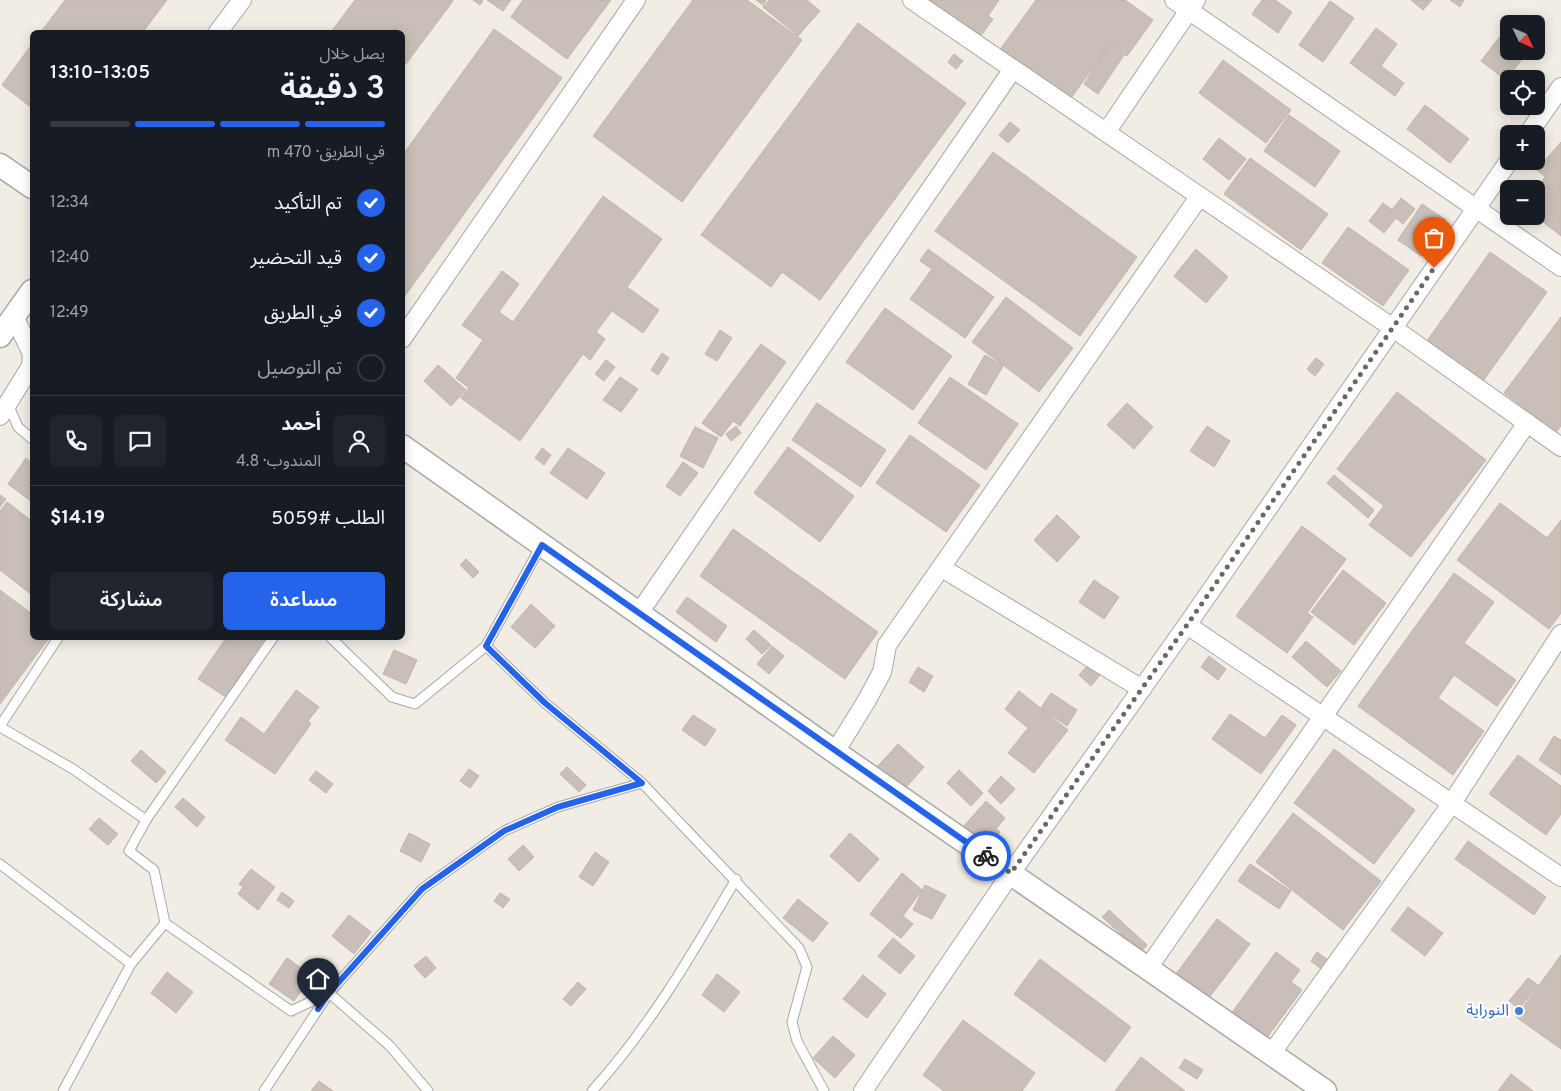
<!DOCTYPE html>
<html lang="ar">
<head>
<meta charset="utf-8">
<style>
	:root { --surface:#171b24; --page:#20242c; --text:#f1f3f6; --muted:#9ea1a6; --line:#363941; --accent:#2563eb }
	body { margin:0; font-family:Overpass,"Noto Sans Arabic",sans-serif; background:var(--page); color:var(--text); direction:rtl; height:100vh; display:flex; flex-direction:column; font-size:19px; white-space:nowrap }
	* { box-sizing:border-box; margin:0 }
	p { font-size:16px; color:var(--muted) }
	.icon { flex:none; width:28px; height:28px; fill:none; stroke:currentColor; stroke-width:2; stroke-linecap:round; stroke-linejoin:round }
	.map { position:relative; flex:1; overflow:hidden; direction:ltr }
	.sheet { position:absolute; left:30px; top:30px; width:375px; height:610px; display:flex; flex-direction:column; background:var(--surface); border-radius:8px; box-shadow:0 2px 12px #0003; direction:rtl }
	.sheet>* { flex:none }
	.needle { width:32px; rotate:134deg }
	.tools { position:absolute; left:1500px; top:15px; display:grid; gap:10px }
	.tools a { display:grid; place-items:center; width:45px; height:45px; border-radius:8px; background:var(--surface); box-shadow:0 2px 12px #0003; font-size:25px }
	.pin { position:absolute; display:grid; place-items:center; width:42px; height:42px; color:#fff; margin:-51px -21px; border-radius:50% 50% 50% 0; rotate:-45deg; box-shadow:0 0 5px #0007 }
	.pin .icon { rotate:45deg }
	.courier { position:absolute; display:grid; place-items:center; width:50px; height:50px; margin:-25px; border:4px solid #2563eb; border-radius:50%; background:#fff; color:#222; box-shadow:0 1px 6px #0007 }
	.head em { font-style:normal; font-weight:600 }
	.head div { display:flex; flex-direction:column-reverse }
	.head { display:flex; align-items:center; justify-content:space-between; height:85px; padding:0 20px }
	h1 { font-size:32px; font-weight:600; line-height:38px }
	.bar { display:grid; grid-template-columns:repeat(4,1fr); gap:8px 5px; align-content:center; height:60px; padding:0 20px }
	.bar i { height:6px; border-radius:4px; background:var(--line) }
	.bar .on { background:var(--accent) }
	.bar p { grid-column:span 4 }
	.line { display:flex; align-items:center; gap:12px; padding:0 20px; border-top:1px solid var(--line) }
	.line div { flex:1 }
	.round { display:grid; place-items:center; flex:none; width:52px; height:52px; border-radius:8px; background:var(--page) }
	ol { padding:0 20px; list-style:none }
	li { display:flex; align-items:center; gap:15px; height:55px }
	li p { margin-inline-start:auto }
	li .icon { padding:5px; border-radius:50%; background:var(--accent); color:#fff; stroke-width:4 }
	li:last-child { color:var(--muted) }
	li i { width:28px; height:28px; border:2px solid var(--line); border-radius:50% }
	.primary-button { display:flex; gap:10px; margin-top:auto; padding:10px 20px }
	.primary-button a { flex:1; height:58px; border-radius:8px; background:var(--accent); color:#fff; font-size:20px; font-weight:600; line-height:58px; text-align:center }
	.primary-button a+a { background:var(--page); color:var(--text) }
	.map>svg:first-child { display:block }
</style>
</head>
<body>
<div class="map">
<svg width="1561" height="1091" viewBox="0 0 1561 1091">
	<rect width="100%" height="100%" fill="#f1ede5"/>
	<g fill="#c9bfb8" stroke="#c3b3a7">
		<path d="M 65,0 L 167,0 L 143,32 L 41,32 Z"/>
		<path d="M 355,0 L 451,0 L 453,1 L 402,69 L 402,32 L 331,32 Z"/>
		<path d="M 473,0 L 483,0 L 480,5 Z"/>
		<path d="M 487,0 L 511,0 L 503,11 Z"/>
		<path d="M 523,0 L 611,0 L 567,59 L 511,17 Z"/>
		<path d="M 693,0 L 747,0 L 802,40 L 682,202 L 593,136 Z"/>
		<path d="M 756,0 L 766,0 L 763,5 Z"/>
		<path d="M 769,0 L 807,0 L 820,11 L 798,36 L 763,7 Z"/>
		<path d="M 930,0 L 999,0 L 988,16 L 993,19 L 980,37 Z"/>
		<path d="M 1036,0 L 1125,0 L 1153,20 L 1127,56 L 1110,44 L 1069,101 L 999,51 Z"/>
		<path d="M 1262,0 L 1275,0 L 1292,12 L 1278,33 L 1252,14 Z"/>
		<path d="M 1411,0 L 1432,0 L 1423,10 Z"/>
		<path d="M 1450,0 L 1464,0 L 1460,7 Z"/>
		<path d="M 1330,1 L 1354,18 L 1323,62 L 1299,45 Z"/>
		<path d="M 858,23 L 966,103 L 820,300 L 782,272 L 771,287 L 701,235 Z"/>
		<path d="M 1376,28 L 1397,44 L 1381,66 L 1404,83 L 1395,96 L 1350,63 Z"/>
		<path d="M 494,29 L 562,78 L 402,300 L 402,156 Z"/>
		<path d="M 1501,35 L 1509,41 L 1509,51 L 1522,51 L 1526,54 L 1506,80 L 1481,61 Z"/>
		<path d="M 32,44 L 32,108 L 2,85 Z"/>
		<path d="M 1109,45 L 1124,55 L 1098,94 L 1084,84 Z"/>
		<path d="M 954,54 L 963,61 L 956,69 L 948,62 Z"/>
		<path d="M 1223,60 L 1291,110 L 1266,143 L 1199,93 Z"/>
		<path d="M 1425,105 L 1469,139 L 1450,163 L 1407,129 Z"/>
		<path d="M 1289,115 L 1340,151 L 1315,187 L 1264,151 Z"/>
		<path d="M 1010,122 L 1020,130 L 1008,143 L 999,135 Z"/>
		<path d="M 1219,138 L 1246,159 L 1229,180 L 1203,159 Z"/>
		<path d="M 1561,142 L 1561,236 L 1535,216 L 1536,189 L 1545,177 L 1537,170 Z"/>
		<path d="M 993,152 L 1137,257 L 1080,336 L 935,231 Z"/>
		<path d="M 1250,158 L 1328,214 L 1301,250 L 1224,194 Z"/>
		<path d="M 603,196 L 662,239 L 627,287 L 659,310 L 643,333 L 612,311 L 596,332 L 605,339 L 590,360 L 583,354 L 520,441 L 461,398 L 469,388 L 456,378 L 483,340 L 462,325 L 502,271 L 519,284 L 499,312 L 513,322 Z"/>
		<path d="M 1401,198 L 1415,209 L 1403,224 L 1396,218 L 1384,233 L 1369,221 L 1383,203 L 1392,210 Z"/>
		<path d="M 1422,204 L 1446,220 L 1421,256 L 1398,240 Z"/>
		<path d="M 1348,227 L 1409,270 L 1383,306 L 1322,263 Z"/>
		<path d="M 928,249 L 994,297 L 965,338 L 910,299 L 932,269 L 920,261 Z"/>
		<path d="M 1196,249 L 1228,277 L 1206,303 L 1174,276 Z"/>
		<path d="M 1490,252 L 1547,292 L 1483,381 L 1427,341 Z"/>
		<path d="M 1006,297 L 1073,348 L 1039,392 L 972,342 Z"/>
		<path d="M 885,308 L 952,356 L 913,410 L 846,362 Z"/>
		<path d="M 1561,317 L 1561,426 L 1556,432 L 1504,393 Z"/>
		<path d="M 720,330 L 732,338 L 717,361 L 705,354 Z"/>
		<path d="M 761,344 L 786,362 L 740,426 L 733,421 L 721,437 L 702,423 Z"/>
		<path d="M 662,353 L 669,358 L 658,375 L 651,370 Z"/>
		<path d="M 985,355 L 1003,366 L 986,395 L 968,384 Z"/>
		<path d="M 1316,358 L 1324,364 L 1315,376 L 1307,369 Z"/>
		<path d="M 606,360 L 615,367 L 604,381 L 595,374 Z"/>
		<path d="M 438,365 L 466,390 L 451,406 L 424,381 Z"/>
		<path d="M 620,377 L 638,389 L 621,412 L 603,400 Z"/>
		<path d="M 950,377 L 1018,424 L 986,470 L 918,423 Z"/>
		<path d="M 1397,392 L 1486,460 L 1411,557 L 1369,525 L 1384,506 L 1337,469 Z"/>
		<path d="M 817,403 L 886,450 L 861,487 L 792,440 Z"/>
		<path d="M 1127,403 L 1153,427 L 1134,449 L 1107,425 Z"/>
		<path d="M 736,426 L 741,433 L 731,441 L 726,434 Z"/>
		<path d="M 1207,426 L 1230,441 L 1214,467 L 1190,451 Z"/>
		<path d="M 695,427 L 718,438 L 703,468 L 680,456 Z"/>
		<path d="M 910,435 L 980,485 L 946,532 L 876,483 Z"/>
		<path d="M 788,447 L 854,496 L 820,542 L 754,493 Z"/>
		<path d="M 542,448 L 551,455 L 544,465 L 535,458 Z"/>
		<path d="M 568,448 L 605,473 L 587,499 L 550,473 Z"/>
		<path d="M 26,458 L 32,463 L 32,502 L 8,484 Z"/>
		<path d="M 683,462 L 698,473 L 680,496 L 666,486 Z"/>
		<path d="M 1334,475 L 1374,510 L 1368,518 L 1327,483 Z"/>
		<path d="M 0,495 L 6,499 L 0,507 Z"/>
		<path d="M 7,502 L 32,521 L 32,595 L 0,570 L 0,511 Z"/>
		<path d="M 1500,503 L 1547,538 L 1561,520 L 1561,613 L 1549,629 L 1457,560 Z"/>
		<path d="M 1057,515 L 1080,537 L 1057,562 L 1034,540 Z"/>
		<path d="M 1302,526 L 1346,559 L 1307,613 L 1313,617 L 1287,653 L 1236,616 Z"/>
		<path d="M 733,529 L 878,632 L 845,679 L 700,576 Z"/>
		<path d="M 466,559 L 479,572 L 473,578 L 460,565 Z"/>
		<path d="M 1343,570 L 1386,603 L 1354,645 L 1311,612 Z"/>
		<path d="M 1454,573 L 1494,602 L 1464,643 L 1516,680 L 1497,706 L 1454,675 L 1438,698 L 1484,731 L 1453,775 L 1358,706 Z"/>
		<path d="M 1094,580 L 1119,597 L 1104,619 L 1079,602 Z"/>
		<path d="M 0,590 L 32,614 L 32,638 L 49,638 L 0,704 Z"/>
		<path d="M 687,597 L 727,626 L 716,642 L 676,612 Z"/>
		<path d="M 531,604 L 555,626 L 535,648 L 511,627 Z"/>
		<path d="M 754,630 L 771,645 L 762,654 L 746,639 Z"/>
		<path d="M 226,638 L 265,638 L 226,697 L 198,679 Z"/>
		<path d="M 1306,641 L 1341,671 L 1327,687 L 1292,657 Z"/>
		<path d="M 772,646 L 784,656 L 769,674 L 757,664 Z"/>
		<path d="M 394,650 L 417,660 L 406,684 L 383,674 Z"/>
		<path d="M 1209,656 L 1226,669 L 1218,680 L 1201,667 Z"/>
		<path d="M 1090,663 L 1101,674 L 1091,686 L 1079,675 Z"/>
		<path d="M 918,667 L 933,676 L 924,692 L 909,682 Z"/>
		<path d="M 296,690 L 319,707 L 308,721 L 311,724 L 275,774 L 225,740 L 241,717 L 264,734 Z"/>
		<path d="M 1019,691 L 1068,730 L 1034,773 L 1008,753 L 1028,728 L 1005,709 Z"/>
		<path d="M 1051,693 L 1077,710 L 1067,726 L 1041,708 Z"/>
		<path d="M 1230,714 L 1265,738 L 1282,715 L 1296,725 L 1261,774 L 1212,739 Z"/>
		<path d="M 693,715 L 716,730 L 705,746 L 682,730 Z"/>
		<path d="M 1554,736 L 1561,740 L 1561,775 L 1539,760 Z"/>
		<path d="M 898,744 L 924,767 L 902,792 L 876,768 Z"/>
		<path d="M 1334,749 L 1415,810 L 1374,864 L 1294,803 Z"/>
		<path d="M 141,750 L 166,772 L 156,783 L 131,761 Z"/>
		<path d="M 1518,755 L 1561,786 L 1561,814 L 1546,835 L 1489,794 Z"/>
		<path d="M 567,767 L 586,785 L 579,792 L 560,774 Z"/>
		<path d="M 469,769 L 479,776 L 470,788 L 460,781 Z"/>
		<path d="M 959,770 L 983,793 L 971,806 L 947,783 Z"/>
		<path d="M 316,771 L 333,784 L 326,793 L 309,780 Z"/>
		<path d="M 1001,776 L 1015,789 L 1001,804 L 988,791 Z"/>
		<path d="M 183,798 L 205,817 L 197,827 L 175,807 Z"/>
		<path d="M 986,801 L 1005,818 L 996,829 L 1000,832 L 987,847 L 964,826 Z"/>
		<path d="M 1293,813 L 1381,881 L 1343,930 L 1256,862 Z"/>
		<path d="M 99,818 L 118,834 L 108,845 L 89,829 Z"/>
		<path d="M 409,833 L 430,844 L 421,862 L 400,851 Z"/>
		<path d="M 850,833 L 879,859 L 859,882 L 830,856 Z"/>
		<path d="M 1468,841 L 1546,897 L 1534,915 L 1455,859 Z"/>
		<path d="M 523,845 L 534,857 L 519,871 L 508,859 Z"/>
		<path d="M 595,852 L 609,862 L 593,886 L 579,877 Z"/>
		<path d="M 1250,864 L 1291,891 L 1279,909 L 1238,881 Z"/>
		<path d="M 251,869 L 275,887 L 258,910 L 238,894 L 243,887 L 239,884 Z"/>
		<path d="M 902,873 L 922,890 L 903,916 L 913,924 L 901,938 L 870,914 Z"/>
		<path d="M 925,885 L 946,895 L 932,919 L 913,910 Z"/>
		<path d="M 282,892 L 294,901 L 289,908 L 277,900 Z"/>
		<path d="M 500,893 L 510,899 L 503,908 L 494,901 Z"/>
		<path d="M 798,899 L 828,923 L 813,942 L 783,918 Z"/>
		<path d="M 1408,907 L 1443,933 L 1425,956 L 1391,930 Z"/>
		<path d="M 1109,910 L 1147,945 L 1141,952 L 1102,917 Z"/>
		<path d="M 349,915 L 371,932 L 354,954 L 332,936 Z"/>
		<path d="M 1217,919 L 1250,944 L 1205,1003 L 1173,978 Z"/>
		<path d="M 893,938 L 915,956 L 900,974 L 878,956 Z"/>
		<path d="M 1276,952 L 1300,970 L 1291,982 L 1302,990 L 1266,1039 L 1231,1014 Z"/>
		<path d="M 1317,952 L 1328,960 L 1321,969 L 1311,961 Z"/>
		<path d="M 1561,955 L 1561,1049 L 1516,1017 Z"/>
		<path d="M 426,956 L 436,968 L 425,978 L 414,966 Z"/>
		<path d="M 287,958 L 312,976 L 294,1001 L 269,984 Z"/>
		<path d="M 1040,959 L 1131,1027 L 1105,1062 L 1014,994 Z"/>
		<path d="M 167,972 L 193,992 L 176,1013 L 151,993 Z"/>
		<path d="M 717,974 L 740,992 L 724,1012 L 702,995 Z"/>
		<path d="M 863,975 L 886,994 L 867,1018 L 843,999 Z"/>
		<path d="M 1528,978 L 1538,985 L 1519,1009 L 1509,1001 Z"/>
		<path d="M 578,982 L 586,989 L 571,1006 L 563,999 Z"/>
		<path d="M 963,1020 L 1035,1073 L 1022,1091 L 944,1091 L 923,1075 Z"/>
		<path d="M 833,1036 L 855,1055 L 835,1078 L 813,1058 Z"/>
		<path d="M 1141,1057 L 1185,1091 L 1115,1091 Z"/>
		<path d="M 1185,1059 L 1203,1070 L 1197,1079 L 1179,1068 Z"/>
		<path d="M 1511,1074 L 1533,1091 L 1498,1091 Z"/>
		<path d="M 319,1081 L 333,1091 L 311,1091 Z"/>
	</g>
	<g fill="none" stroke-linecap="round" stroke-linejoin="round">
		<defs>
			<g id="service">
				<path d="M 8,404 L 18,427 L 32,439"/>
				<path d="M 273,638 L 146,820 L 129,851 L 154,870 L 165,923 L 291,1011 L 329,993"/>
				<path d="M 331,638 L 392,697 L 415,704 L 486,646 L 541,546"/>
				<path d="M 486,646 L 545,703 L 642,783 L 799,948 L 807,967 L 792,1022 L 797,1041 L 824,1091"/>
				<path d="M 0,726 L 58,638"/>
				<path d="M 0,727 L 73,769 L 146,820"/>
				<path d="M 0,864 L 131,964"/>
				<path d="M 329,993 L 390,1046 L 428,1091"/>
				<path d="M 63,1091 L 131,964 L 165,923"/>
				<path d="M 264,1091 L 329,993 L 422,889 L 504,831 L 558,807 L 642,783"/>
				<path d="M 592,1091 C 650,1027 692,954 736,879"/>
			</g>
			<g id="minor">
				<path d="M 912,0 L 1393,328 L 1561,447"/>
				<path d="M 1174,0 L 1561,267"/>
				<path d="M 218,32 L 242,0"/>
				<path d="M 1107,131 L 1196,0"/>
				<path d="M 1528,134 L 1561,87"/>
				<path d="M 402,339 L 636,0"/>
				<path d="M 0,416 L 31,366 L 32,354 L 14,316"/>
				<path d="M 942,568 L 1142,689"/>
				<path d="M 639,613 L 1013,69"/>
				<path d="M 1187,625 L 1561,877"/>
				<path d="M 835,752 L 867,700 L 882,672 L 887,645 L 1199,197"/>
				<path d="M 1148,968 L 1527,423"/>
				<path d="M 1271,1054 L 1452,803 L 1561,634"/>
				<path d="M 863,1091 L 1011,873 L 1187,625 L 1509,161"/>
			</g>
			<g id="tertiary">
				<path d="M 0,165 L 32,187"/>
				<path d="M 0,336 L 32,291"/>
				<path d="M 402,446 L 835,752 L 1325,1091"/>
			</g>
		</defs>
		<use href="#service" stroke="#a7a7a7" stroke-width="11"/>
		<use href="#minor" stroke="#a7a7a7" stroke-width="20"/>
		<use href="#tertiary" stroke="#a7a7a7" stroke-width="25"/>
		<use href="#service" stroke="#fff" stroke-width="9"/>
		<use href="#minor" stroke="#fff" stroke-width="18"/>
		<use href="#tertiary" stroke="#fff" stroke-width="22"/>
	</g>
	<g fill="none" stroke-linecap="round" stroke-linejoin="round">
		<path stroke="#696865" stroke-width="5" stroke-dasharray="0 9" d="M 986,856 L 1011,873 L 1187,625 L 1434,268"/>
		<path stroke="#2563eb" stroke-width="6" d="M 318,1009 L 329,993 L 422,889 L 504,831 L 558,807 L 642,783 L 545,703 L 486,646 L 542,545 L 986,856"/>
	</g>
	<circle fill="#3f7fe0" stroke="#fff" stroke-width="2" cx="1519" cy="1011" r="5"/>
	<g text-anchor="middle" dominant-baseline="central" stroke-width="4.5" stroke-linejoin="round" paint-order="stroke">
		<g font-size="16" fill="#366cbe" stroke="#fff" text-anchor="end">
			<text x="1509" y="1011">النوراية</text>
		</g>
	</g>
</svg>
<div class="tools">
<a><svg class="needle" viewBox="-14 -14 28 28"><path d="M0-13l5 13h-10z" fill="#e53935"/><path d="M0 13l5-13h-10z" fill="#9ea1a6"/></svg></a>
<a><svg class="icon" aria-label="locate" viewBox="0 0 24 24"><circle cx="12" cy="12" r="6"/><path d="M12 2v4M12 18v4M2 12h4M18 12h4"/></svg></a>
<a>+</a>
<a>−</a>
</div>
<div class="pin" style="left:1434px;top:268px;background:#ea580c"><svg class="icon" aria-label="bag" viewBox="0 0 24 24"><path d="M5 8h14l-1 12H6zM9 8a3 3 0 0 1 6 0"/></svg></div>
<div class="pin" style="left:318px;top:1009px;background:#1f2937"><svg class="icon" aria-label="home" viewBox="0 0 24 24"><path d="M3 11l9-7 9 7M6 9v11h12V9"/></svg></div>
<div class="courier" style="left:986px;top:856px"><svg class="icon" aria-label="bike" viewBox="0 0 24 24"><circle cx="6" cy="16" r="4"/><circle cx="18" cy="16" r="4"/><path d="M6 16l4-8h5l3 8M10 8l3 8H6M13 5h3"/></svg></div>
<section class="sheet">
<div class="head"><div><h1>3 دقيقة</h1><p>يصل خلال</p></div><em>13:05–13:10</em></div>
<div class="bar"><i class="on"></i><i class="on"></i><i class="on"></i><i></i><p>في الطريق · 470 m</p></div>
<ol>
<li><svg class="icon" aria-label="check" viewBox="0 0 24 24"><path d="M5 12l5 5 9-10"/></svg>تم التأكيد<p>12:34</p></li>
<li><svg class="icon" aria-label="check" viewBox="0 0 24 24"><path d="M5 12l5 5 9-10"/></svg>قيد التحضير<p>12:40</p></li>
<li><svg class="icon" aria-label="check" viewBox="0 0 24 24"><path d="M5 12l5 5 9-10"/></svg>في الطريق<p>12:49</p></li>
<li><i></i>تم التوصيل</li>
</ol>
<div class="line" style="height:90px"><a class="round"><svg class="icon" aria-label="person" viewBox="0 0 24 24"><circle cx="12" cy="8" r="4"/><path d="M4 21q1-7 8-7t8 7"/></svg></a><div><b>أحمد</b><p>المندوب · 4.8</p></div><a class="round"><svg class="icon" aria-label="chat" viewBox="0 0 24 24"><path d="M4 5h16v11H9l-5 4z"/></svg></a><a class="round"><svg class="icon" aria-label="phone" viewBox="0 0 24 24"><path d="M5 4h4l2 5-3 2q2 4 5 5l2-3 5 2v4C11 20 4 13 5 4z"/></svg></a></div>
<div class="line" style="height:65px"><div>الطلب #5059</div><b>$14.19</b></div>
<div class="primary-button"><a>مساعدة</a><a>مشاركة</a></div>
</section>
</div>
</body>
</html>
